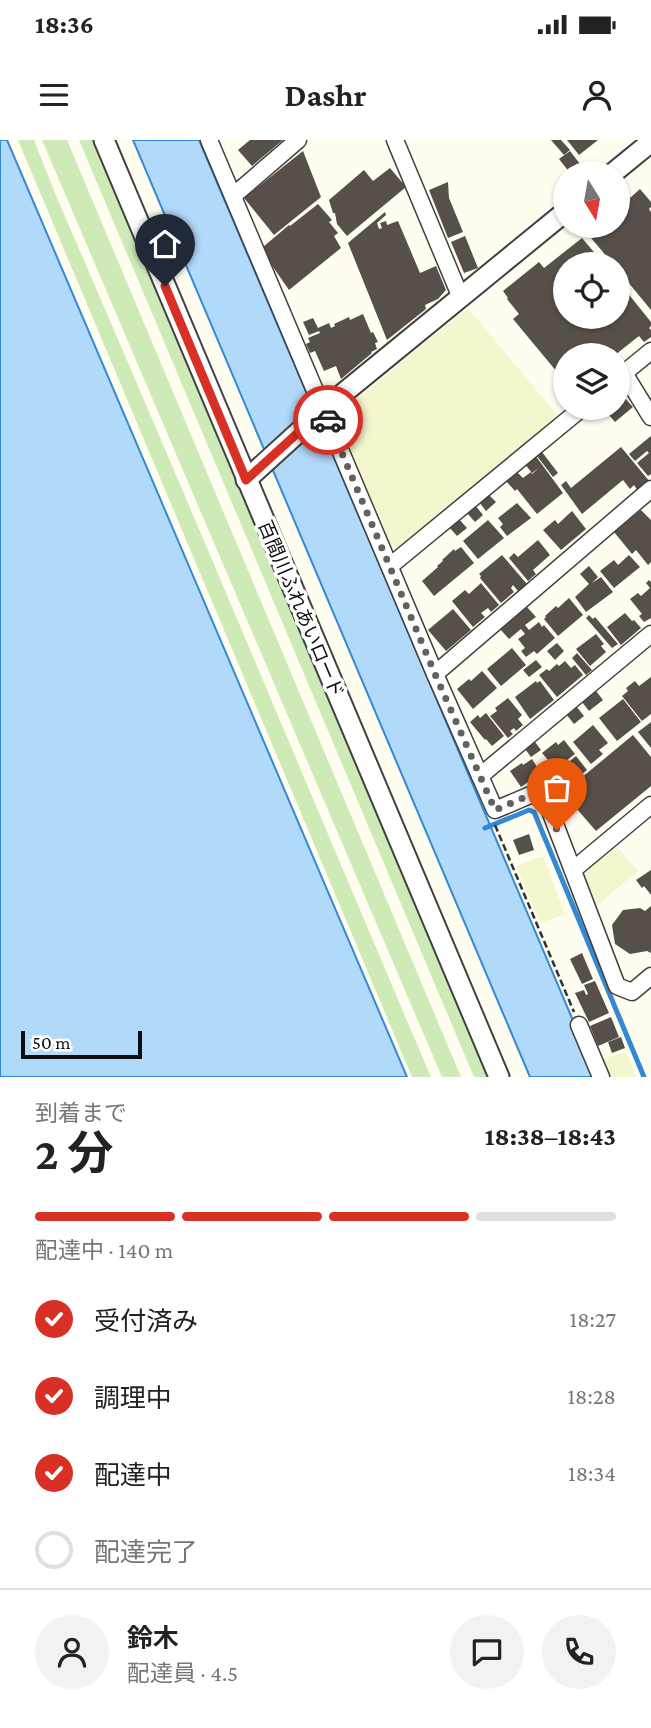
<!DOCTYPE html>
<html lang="ja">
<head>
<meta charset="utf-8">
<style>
	:root { --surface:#fff; --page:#f2f2f2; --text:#222; --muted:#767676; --line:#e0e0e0; --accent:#d93025 }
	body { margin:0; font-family:"Crimson Pro","Noto Sans JP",serif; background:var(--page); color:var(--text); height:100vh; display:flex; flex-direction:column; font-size:26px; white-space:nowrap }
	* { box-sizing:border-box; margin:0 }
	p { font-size:23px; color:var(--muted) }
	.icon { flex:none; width:38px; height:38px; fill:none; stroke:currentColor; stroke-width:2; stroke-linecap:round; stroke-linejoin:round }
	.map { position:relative; height:937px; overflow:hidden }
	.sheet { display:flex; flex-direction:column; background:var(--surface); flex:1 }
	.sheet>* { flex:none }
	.needle { width:46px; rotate:169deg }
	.controls { position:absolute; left:553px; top:21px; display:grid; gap:14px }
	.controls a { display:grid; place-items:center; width:77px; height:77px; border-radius:50%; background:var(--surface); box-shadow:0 2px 5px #0004; font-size:35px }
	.scale { position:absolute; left:21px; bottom:18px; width:121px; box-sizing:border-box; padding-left:7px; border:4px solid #0e0e0e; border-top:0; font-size:19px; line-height:24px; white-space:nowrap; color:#0e0e0e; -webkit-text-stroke:5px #fff; paint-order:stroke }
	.pin { position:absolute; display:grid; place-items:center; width:60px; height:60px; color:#fff; margin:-72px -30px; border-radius:50% 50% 50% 0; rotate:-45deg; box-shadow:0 0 7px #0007 }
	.pin .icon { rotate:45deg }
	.courier { position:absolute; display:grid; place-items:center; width:70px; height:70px; margin:-35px; border:5px solid #d93025; border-radius:50%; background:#fff; color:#222; box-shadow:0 2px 9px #0007 }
	.head em { font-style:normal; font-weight:700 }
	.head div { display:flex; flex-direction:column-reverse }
	.head { display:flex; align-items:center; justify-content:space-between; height:119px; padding:0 35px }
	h1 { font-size:46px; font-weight:700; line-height:52px }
	.bar { display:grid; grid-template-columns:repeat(4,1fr); gap:10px 7px; align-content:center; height:84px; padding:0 35px }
	.bar i { height:9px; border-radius:5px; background:var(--line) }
	.bar .current { background:var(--accent) }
	.bar p { grid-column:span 4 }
	.line { display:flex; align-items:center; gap:18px; padding:0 35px; border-top:2px solid var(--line) }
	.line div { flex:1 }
	.round { display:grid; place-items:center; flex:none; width:74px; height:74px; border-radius:37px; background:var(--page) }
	ol { padding:0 35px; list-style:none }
	li { display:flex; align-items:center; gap:21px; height:77px }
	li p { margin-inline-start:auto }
	li .icon { padding:7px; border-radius:50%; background:var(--accent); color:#fff; stroke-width:4 }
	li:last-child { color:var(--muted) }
	li i { width:38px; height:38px; border:4px solid var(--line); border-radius:50% }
	.status { display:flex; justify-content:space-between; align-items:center; height:49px; padding:0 35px; background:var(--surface); direction:ltr }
	.status svg { height:19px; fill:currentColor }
	header { display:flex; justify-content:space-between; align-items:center; height:91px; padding:0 35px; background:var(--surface); font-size:32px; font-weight:700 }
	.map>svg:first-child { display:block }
</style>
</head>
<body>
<div class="status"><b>18:36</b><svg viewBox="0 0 49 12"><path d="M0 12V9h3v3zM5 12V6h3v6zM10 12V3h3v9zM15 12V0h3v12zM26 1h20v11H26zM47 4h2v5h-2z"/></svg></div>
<header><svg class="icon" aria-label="menu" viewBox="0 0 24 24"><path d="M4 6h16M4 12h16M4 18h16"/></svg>Dashr<svg class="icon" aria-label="person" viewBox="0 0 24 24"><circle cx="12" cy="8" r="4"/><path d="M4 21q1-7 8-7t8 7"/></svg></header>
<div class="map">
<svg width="651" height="937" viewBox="0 0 651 937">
	<rect width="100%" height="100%" fill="#fffdef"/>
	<g fill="#f6f6ce">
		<path d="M 468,168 L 558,276 L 399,407 L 390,406 L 339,283 L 341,276 L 343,270 Z"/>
		<path d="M 617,707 L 638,731 L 594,768 L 583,736 L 586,731 Z"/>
		<path d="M 543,716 L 565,774 L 541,783 L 516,726 Z"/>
		<path d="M 626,912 L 636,937 L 610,937 L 603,919 Z"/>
	</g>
	<g fill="#ceebb7">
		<path d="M 18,0 L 34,0 L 57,58 C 184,350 306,644 431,937 L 412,937 Z"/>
		<path d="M 42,0 L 67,0 L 461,937 L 442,937 Z"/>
		<path d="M 79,0 L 98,0 L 492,937 L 474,937 Z"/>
	</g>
	<g fill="#b1d9f9" stroke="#3589d3" stroke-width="2">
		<path d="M 0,0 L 7,0 L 407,937 L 0,937 Z"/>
		<path d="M 133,0 L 199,0 L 597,937 L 530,937 Z"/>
	</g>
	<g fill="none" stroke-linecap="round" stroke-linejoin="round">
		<path stroke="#3589d3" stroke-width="5" d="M 485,688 L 529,670 L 534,672 L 644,937"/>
	</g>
	<g fill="#57504a">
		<path d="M 250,0 L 283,0 L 252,26 L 238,10 Z"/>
		<path d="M 551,0 L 561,0 L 570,10 L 564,15 Z"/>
		<path d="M 567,0 L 598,0 L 579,15 Z"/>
		<path d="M 303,11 L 321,57 L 274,95 L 244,58 Z"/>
		<path d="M 570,11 L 587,33 L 570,33 L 559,19 Z"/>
		<path d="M 390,28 L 406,47 L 347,96 L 337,84 L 335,73 L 333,73 L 329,60 L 364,30 L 373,41 Z"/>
		<path d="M 448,42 L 449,58 L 463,92 L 448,98 L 429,50 Z"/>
		<path d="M 640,49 L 651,62 L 651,67 L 649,69 L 651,72 L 651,170 L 618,130 L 618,124 L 613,124 L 581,86 L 594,86 L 595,87 L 597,86 L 618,86 L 618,64 L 628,55 L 630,58 Z"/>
		<path d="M 318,64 L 332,80 L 329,82 L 338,93 L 334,96 L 341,108 L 289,150 L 273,127 L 263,107 L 289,85 L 290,86 Z"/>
		<path d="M 385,72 L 386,75 L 377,83 L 379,89 L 382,88 L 380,83 L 386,81 L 387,85 L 398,81 L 420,133 L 436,126 L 446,150 L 438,159 L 425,165 L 426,169 L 387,200 L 348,103 Z"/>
		<path d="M 465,96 L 478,128 L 464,133 L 451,102 Z"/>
		<path d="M 582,98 L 604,124 L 565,124 L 565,177 L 618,177 L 618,141 L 651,182 L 651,186 L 649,188 L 651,190 L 651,197 L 644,202 L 639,196 L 615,215 L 565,215 L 565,236 L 562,238 L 513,179 L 519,174 L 507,159 L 508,158 L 503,151 L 539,122 L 544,128 Z"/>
		<path d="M 363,174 L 371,193 L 373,192 L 378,202 L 375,203 L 377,209 L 371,212 L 372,213 L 341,239 L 336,226 L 324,231 L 315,211 L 310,213 L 306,204 L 310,202 L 308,198 L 320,193 L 319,191 L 309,195 L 303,182 L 313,178 L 318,188 L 329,183 L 331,188 L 335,186 L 334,184 L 349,177 L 350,180 Z"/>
		<path d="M 620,255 L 621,256 L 622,255 L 633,267 L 615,282 L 603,268 L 618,268 L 618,256 Z"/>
		<path d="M 651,296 L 651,334 L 648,336 L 637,323 L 649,313 L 647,311 L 635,321 L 629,314 Z"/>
		<path d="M 621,307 L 650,342 L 638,351 L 634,345 L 630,349 L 623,340 L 582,374 L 561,345 L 566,341 L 571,348 Z"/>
		<path d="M 542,312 L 558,333 L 553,337 L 537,316 Z"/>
		<path d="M 535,315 L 563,353 L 537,374 L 517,349 L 515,351 L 505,340 L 516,331 L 523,338 L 531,332 L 532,334 L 539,328 L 532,333 L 524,323 Z"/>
		<path d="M 488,354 L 496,362 L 486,371 L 479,362 Z"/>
		<path d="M 517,363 L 531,378 L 507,396 L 500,387 L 503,384 L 498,378 Z"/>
		<path d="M 475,365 L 483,375 L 475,382 L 467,373 Z"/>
		<path d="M 641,370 L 651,380 L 651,422 L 648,425 L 636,410 L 632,414 L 614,392 Z"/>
		<path d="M 572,371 L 586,389 L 561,410 L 543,390 L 555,380 L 558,384 Z"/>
		<path d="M 458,378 L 467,388 L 457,396 L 449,387 Z"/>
		<path d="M 488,380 L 504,398 L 478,419 L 463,401 Z"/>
		<path d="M 538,400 L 550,415 L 533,430 L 536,434 L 528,441 L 509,418 L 514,413 L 518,417 Z"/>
		<path d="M 461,407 L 474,423 L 434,456 L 422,441 L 438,427 L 437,426 L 443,421 L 442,420 L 454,409 L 455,411 Z"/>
		<path d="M 502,415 L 527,444 L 518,451 L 513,445 L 511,448 L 514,452 L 501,463 L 480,438 L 481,436 L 479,434 Z"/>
		<path d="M 629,415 L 640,427 L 614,448 L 600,431 L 614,420 L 618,425 Z"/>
		<path d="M 589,426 L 598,437 L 592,443 L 601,437 L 613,452 L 586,472 L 575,457 L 589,444 L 580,434 Z"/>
		<path d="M 649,440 L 651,442 L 651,478 L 644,482 L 639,476 L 642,474 L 630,459 L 638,453 L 641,456 L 650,448 L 646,443 Z"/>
		<path d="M 481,443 L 499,465 L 491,472 L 488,468 L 481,473 L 485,477 L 473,487 L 452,461 L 465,450 L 469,454 Z"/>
		<path d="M 569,458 L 583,475 L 558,496 L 544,479 L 546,477 L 545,476 L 556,466 L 558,468 Z"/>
		<path d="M 527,467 L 536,477 L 525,485 L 529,490 L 539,482 L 542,487 L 544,485 L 555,498 L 537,514 L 534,511 L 526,517 L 521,511 L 525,508 L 518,499 L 525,494 L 521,489 L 509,499 L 500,489 Z"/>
		<path d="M 453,469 L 471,490 L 446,511 L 428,490 Z"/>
		<path d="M 625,473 L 632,481 L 634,480 L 641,488 L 621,505 L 607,487 Z"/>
		<path d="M 589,475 L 593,479 L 595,477 L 618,504 L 612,508 L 586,478 Z"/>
		<path d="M 596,494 L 604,504 L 601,506 L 606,512 L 590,526 L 576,509 Z"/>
		<path d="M 557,503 L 564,511 L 555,520 L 547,511 Z"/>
		<path d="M 512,508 L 526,525 L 501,546 L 487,529 Z"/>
		<path d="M 577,513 L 592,530 L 586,535 L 572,518 Z"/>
		<path d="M 536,520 L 542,527 L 529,537 L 523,530 Z"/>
		<path d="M 565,521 L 571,528 L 575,525 L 583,535 L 557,557 L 539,535 L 547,529 L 549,531 L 557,524 L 559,526 Z"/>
		<path d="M 482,531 L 497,548 L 473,569 L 457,549 L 469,539 L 471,541 Z"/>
		<path d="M 651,537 L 651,574 L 642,581 L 622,556 L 628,551 L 626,548 L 635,541 L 639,546 Z"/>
		<path d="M 536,541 L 537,543 L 540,541 L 554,560 L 530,579 L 515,557 Z"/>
		<path d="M 596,551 L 603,560 L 589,571 L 582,562 Z"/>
		<path d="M 508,558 L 522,575 L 518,579 L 523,585 L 516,591 L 514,588 L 510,591 L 513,594 L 508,598 L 490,576 L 497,571 L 495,568 Z"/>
		<path d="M 623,559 L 641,582 L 617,601 L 599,578 Z"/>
		<path d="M 576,566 L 584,576 L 574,584 L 566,574 Z"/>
		<path d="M 486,573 L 504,596 L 492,606 L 486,599 L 485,600 L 470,582 L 478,575 L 480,578 Z"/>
		<path d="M 651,582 L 651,608 L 638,592 Z"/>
		<path d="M 593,585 L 608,603 L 599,610 L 603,614 L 591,624 L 573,602 Z"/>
		<path d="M 633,595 L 651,617 L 651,646 L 596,691 L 563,653 Z"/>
		<path d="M 564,600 L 575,614 L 550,633 L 543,623 L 548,620 L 542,613 L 556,602 L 558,605 Z"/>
		<path d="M 535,602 L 541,610 L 531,617 L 525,609 Z"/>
		<path d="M 576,616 L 587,630 L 559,653 L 548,639 Z"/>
		<path d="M 532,619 L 541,633 L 521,647 L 510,631 L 522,623 L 523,625 Z"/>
		<path d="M 529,694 L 534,710 L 519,715 L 513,700 Z"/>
		<path d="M 651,730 L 651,755 L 644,746 L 642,748 L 636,740 Z"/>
		<path d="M 651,766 L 651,813 L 647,811 L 630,814 L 615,804 L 612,785 L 623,770 L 640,768 L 645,771 Z"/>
		<path d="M 582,813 L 593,839 L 582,844 L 570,819 Z"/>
		<path d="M 595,841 L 609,873 L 589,882 L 575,853 L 584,850 L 586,855 L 588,854 L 584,845 Z"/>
		<path d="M 611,877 L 619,897 L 598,906 L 590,886 Z"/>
		<path d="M 621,897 L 625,908 L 612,913 L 608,902 Z"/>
	</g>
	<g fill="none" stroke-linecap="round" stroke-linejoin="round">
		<defs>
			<g id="minor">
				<path d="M 209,0 L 435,534 L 495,670 L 542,650 L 617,846 L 632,852 L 651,836"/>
				<path d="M 395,0 L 461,158"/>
				<path d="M 233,56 L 298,0"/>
				<path d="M 624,233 L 651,277"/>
				<path d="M 618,238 L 651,211"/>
				<path d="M 390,426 L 582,268"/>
				<path d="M 435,534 L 651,349"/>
				<path d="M 480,636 L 651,494"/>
				<path d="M 573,730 L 651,665"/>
				<path d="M 579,885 L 601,937"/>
			</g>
			<g id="tertiary">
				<path d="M 104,0 L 499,937"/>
				<path d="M 613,33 L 651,2"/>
				<path d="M 246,340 L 324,269 L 565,72"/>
			</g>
		</defs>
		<use href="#minor" stroke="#414141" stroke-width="19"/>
		<use href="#tertiary" stroke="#414141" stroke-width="23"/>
		<path stroke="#303030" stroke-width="2.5" stroke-dasharray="7 3.5" stroke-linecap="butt" d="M 495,685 L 574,872"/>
		<use href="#minor" stroke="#fff" stroke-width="16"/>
		<use href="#tertiary" stroke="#fff" stroke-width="19"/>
	</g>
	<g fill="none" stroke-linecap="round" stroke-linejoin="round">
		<path stroke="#62625d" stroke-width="7" stroke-dasharray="0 12.6" d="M 328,280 L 435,534 L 495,670 L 542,650 L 557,690"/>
		<path stroke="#d93025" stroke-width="9" d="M 165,146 L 246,340 L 324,269 L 328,280"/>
	</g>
	<g text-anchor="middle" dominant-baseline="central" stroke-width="7" stroke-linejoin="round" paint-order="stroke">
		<g font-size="19" fill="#0e0e0e" stroke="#fff">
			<text transform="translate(301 469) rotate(67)">百間川ふれあいロード</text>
		</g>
	</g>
</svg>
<div class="controls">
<a><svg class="needle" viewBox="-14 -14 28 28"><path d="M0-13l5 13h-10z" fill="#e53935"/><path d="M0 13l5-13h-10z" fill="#767676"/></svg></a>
<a><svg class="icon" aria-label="locate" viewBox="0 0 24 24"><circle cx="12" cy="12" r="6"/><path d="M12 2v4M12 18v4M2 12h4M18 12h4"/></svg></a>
<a><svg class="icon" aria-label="layers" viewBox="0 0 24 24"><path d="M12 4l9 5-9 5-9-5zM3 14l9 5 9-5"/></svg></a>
</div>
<div class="scale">50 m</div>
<div class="pin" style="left:557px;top:690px;background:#ea580c"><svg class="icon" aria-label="bag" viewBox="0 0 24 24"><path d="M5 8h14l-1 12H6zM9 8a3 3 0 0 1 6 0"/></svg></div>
<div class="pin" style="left:165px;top:146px;background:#1f2937"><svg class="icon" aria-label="home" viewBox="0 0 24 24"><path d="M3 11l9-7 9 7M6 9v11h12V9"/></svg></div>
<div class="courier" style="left:328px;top:280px"><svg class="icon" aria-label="car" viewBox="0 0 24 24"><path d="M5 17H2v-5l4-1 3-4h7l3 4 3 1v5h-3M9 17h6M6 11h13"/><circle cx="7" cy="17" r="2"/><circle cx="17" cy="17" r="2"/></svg></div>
</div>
<section class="sheet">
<div class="head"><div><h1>2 分</h1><p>到着まで</p></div><em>18:38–18:43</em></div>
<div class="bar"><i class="current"></i><i class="current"></i><i class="current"></i><i></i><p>配達中 · 140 m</p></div>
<ol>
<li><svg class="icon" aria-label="check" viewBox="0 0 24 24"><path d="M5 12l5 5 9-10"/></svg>受付済み<p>18:27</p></li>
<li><svg class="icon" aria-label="check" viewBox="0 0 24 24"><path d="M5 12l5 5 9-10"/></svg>調理中<p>18:28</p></li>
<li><svg class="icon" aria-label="check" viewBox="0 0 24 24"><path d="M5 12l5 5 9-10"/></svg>配達中<p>18:34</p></li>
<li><i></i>配達完了</li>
</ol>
<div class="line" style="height:126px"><a class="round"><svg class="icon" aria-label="person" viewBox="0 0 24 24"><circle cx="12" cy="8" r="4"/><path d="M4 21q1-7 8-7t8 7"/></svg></a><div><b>鈴木</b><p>配達員 · 4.5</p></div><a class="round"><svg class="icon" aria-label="chat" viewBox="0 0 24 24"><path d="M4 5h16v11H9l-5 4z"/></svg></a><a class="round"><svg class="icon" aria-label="phone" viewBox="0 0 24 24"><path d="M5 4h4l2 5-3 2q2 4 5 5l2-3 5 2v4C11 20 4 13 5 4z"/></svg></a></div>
</section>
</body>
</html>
